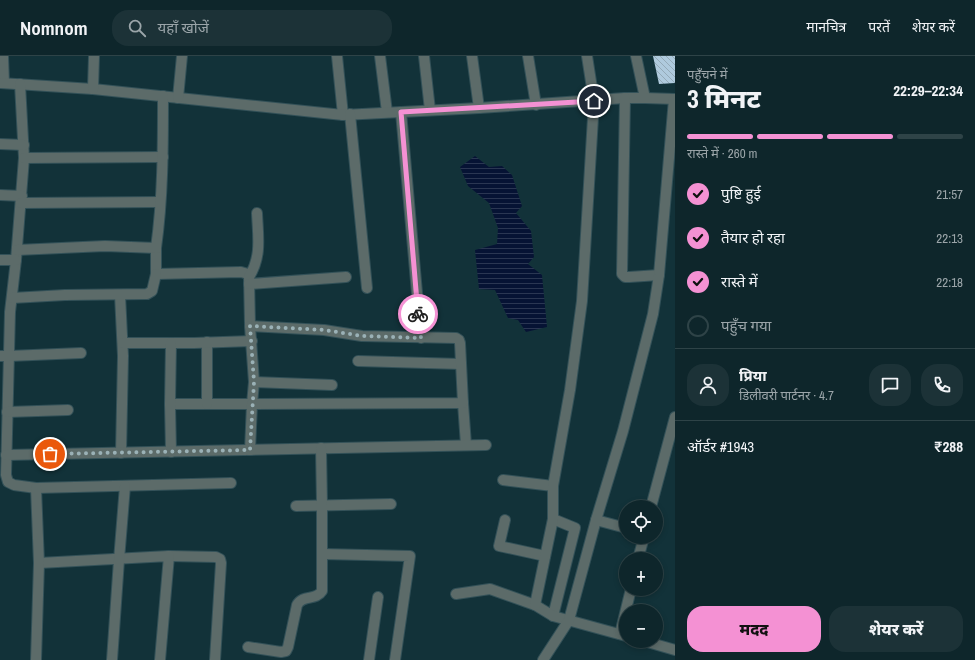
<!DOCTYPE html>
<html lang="hi">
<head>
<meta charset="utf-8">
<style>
	:root { --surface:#0e262b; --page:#1c3237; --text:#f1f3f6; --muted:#9ba5a9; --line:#2e4347; --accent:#f491d3 }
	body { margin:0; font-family:"Archivo Narrow","Noto Sans Devanagari",sans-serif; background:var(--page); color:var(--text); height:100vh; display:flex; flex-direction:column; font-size:15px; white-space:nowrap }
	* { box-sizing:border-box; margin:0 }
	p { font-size:13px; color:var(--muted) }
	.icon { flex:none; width:22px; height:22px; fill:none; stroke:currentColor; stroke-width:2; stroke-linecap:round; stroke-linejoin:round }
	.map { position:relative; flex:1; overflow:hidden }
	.details { display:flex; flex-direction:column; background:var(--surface); width:300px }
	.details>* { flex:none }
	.buttons { position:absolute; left:619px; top:444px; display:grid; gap:8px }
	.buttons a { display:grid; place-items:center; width:44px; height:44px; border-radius:50%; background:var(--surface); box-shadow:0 2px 6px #0003,0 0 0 1px var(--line); font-size:20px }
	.pin { position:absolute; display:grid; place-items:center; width:34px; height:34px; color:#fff; margin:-17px; border:2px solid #fff; border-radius:50%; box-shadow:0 1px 4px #0007 }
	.courier { position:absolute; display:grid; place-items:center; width:40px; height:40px; margin:-20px; border:3px solid #f491d3; border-radius:50%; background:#fff; color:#222; box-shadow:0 1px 5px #0007 }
	.overview em { font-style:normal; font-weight:800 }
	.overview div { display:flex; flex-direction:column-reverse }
	.overview { display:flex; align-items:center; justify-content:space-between; height:68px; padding:0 12px }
	h1 { font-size:26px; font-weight:800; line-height:30px }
	.bar { display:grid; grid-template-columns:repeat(4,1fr); gap:6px 4px; align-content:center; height:48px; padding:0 12px }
	.bar i { height:5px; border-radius:3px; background:var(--line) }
	.bar .current { background:var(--accent) }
	.bar p { grid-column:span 4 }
	.line { display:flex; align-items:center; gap:10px; padding:0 12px; border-top:1px solid var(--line) }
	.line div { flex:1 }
	.round { display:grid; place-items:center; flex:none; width:42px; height:42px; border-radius:16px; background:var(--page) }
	ol { padding:0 12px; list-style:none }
	li { display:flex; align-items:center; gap:12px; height:44px }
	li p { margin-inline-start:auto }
	li .icon { padding:4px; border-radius:50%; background:var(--accent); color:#111; stroke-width:4 }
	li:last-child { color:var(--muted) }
	li i { width:22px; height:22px; border:2px solid var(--line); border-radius:50% }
	.cta { display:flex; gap:8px; margin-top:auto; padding:8px 12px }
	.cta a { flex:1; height:46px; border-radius:16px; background:var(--accent); color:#111; font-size:16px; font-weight:800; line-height:46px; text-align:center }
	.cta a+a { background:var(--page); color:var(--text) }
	header { display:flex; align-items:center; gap:24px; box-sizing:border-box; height:56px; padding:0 20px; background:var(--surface); border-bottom:1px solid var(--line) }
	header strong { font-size:19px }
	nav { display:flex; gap:22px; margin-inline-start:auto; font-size:14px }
	.search { width:280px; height:36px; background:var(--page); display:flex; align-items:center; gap:10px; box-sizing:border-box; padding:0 14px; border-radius:16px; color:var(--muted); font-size:15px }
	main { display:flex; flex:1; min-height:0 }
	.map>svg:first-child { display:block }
</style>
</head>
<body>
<header>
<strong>Nomnom</strong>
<div class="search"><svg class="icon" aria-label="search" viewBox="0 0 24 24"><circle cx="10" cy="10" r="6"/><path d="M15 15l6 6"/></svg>यहाँ खोजें</div>
<nav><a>मानचित्र</a><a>परतें</a><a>शेयर करें</a></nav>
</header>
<main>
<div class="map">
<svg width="675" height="604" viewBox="0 0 675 604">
	<defs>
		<pattern id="water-rules" width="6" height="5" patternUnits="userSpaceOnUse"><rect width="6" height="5" fill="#061334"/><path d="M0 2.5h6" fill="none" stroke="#2a3652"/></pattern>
		<pattern id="building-back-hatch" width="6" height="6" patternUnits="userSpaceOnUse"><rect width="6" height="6" fill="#afcadd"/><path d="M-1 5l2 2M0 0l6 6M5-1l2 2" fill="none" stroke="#94aab8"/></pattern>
	</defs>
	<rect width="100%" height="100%" fill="#123239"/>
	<path fill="url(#water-rules)" d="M 475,100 L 489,111 L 502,110 L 512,119 L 522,150 L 516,157 L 531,175 L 534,201 L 528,208 L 542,219 L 547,271 L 526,276 L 518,264 L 508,262 L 495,234 L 479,233 L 475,194 L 497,188 L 498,172 L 489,147 L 468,130 L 460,111 Z"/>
	<path fill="url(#building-back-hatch)" d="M 653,0 L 675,0 L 675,27 L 659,28 Z"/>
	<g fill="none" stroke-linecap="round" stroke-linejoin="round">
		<defs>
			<g id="minor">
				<path d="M 3,0 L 4,27"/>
				<path d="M 337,0 L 343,59"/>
				<path d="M 380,0 L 387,56"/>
				<path d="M 424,0 L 430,54"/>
				<path d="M 472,0 L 479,52"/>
				<path d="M 528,0 L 536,49"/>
				<path d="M 636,0 L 645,42"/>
				<path d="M 0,27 L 93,33 L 343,59 L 479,52 L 625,42 L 645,42 L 675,43"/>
				<path d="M 20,28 L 24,102 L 16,204 L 10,256 L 6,419 L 8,426 L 14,429 L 36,432 L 231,427"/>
				<path d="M 93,33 L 94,0"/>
				<path d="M 178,42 L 182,0"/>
				<path d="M 625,42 L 622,218 L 625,221 L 629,221 L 659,219"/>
				<path d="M 401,56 L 421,282"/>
				<path d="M 350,58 L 367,232"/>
				<path d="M 0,88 L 24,89"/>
				<path d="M 24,102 L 163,101"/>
				<path d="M 0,139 L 22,140"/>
				<path d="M 21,147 L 160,146"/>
				<path d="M 156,192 L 156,218 L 241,216 L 248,218 L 249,221 L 250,270 L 254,326 L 252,348 L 170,348"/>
				<path d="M 17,194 L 105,190 L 156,192 C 163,142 163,91 163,40"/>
				<path d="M 0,204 L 16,204"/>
				<path d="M 249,221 C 262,200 258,181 257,157"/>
				<path d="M 249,228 L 346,221"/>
				<path d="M 120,239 L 123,300 L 121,397"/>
				<path d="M 12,242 L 65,239 L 147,238 L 152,235 L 156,218"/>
				<path d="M 207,286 L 207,348"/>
				<path d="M 123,287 L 194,287 L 252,285"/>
				<path d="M 0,300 L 9,300 L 81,297"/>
				<path d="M 358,305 L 461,308"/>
				<path d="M 254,326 L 332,329"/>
				<path d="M 463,347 L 466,389"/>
				<path d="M 7,356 L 68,354"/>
				<path d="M 250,394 L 252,348 L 463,347 L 460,287 L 459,284 L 456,282 L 362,280 L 324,274 L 250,270"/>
				<path d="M 171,396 L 170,348 L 171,287"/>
				<path d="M 6,399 L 486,389"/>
				<path d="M 503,424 L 553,430"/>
				<path d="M 296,450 L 391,448"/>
				<path d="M 651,451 L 675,361"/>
				<path d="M 553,463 L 575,472 L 553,560"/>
				<path d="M 505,464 L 499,490 L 545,500"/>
				<path d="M 596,464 L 626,472"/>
				<path d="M 322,498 L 410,500 L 395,604"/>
				<path d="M 169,500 L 216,501 L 220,503 L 221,507 L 215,604"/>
				<path d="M 638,503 L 644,481"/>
				<path d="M 39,507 L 169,500 L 160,604"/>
				<path d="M 456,538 L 490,533 L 535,549 L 553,560 L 626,580"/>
				<path d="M 535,549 L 553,463 L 553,430 L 570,334 L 582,245 L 594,45 L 587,0"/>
				<path d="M 620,578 L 631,533"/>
				<path d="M 644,585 L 675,594"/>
				<path d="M 248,591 L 281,596 L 286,595 L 288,591 L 297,549 C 303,538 316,545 322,535 L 322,449 L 321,392"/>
				<path d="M 36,604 L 39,507 L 36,432"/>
				<path d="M 112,604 L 119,504 L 125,430"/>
				<path d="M 369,604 L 378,541"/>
				<path d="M 543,604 L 569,564 L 596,464 L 623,375 L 653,258 L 659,219 L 674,43"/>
			</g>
		</defs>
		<use href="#minor" stroke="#335158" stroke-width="12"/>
		<use href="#minor" stroke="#5c6b69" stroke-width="10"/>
	</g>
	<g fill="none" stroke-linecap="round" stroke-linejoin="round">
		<path stroke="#9ab1b6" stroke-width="4" stroke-dasharray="0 7.2" d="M 50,398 L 250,394 L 254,326 L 250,270 L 324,274 L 362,280 L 421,282 L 418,258"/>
		<path stroke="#f491d3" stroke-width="5" d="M 418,258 L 401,56 L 594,45"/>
	</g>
</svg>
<div class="buttons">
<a><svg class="icon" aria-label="locate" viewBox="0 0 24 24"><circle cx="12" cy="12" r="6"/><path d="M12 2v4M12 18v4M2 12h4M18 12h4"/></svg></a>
<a>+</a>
<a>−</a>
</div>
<div class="pin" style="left:50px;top:398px;background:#ea580c"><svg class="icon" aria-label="bag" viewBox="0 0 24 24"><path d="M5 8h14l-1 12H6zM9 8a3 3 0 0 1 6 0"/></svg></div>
<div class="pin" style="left:594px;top:45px;background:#1f2937"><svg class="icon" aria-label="home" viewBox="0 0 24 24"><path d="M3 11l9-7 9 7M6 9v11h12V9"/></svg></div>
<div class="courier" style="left:418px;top:258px"><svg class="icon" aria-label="bike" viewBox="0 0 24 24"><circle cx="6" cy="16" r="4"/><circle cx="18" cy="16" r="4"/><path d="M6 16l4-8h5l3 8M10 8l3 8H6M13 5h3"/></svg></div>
</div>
<section class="details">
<div class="overview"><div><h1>3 मिनट</h1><p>पहुँचने में</p></div><em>22:29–22:34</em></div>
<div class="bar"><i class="current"></i><i class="current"></i><i class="current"></i><i></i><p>रास्ते में · 260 m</p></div>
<ol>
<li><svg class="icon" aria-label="check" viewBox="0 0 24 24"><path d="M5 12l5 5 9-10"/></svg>पुष्टि हुई<p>21:57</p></li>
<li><svg class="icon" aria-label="check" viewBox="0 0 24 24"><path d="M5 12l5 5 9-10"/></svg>तैयार हो रहा<p>22:13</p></li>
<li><svg class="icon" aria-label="check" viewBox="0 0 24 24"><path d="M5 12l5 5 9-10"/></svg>रास्ते में<p>22:18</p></li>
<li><i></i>पहुँच गया</li>
</ol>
<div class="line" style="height:72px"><a class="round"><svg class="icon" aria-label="person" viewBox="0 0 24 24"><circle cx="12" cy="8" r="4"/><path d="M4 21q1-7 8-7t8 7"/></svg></a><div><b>प्रिया</b><p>डिलीवरी पार्टनर · 4.7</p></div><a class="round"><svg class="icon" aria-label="chat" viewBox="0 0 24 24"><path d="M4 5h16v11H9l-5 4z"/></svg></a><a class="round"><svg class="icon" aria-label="phone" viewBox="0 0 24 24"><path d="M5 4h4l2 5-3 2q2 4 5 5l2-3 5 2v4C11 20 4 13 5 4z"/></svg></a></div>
<div class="line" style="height:52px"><div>ऑर्डर #1943</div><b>₹288</b></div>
<div class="cta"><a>मदद</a><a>शेयर करें</a></div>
</section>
</main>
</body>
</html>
